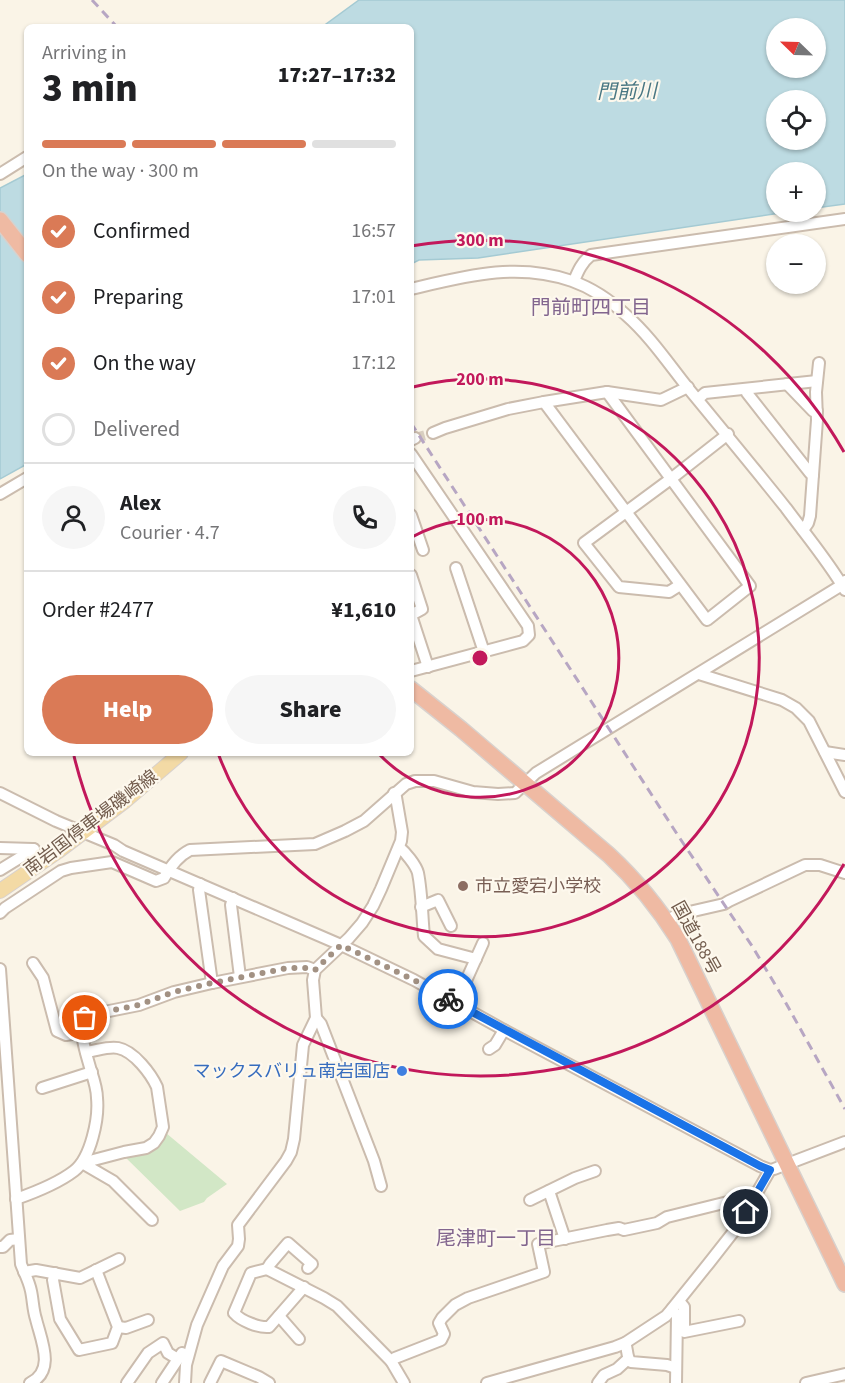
<!DOCTYPE html>
<html lang="en">
<head>
<meta charset="utf-8">
<style>
	:root { --surface:#fff; --page:#f6f6f6; --text:#202124; --muted:#757577; --line:#e0e0e0; --accent:#da7a56 }
	body { margin:0; font-family:"Source Sans 3","Noto Sans JP",sans-serif; background:var(--page); color:var(--text); height:100vh; display:flex; flex-direction:column; font-size:22px; white-space:nowrap }
	* { box-sizing:border-box; margin:0 }
	p { font-size:20px; color:var(--muted) }
	.icon { flex:none; width:33px; height:33px; fill:none; stroke:currentColor; stroke-width:2; stroke-linecap:round; stroke-linejoin:round }
	.map { position:relative; flex:1; overflow:hidden }
	.panel { position:absolute; left:24px; top:24px; width:390px; height:732px; display:flex; flex-direction:column; background:var(--surface); border-radius:9px; box-shadow:0 2px 4px #0004 }
	.panel>* { flex:none }
	.needle { width:39px; rotate:293deg }
	.buttons { position:absolute; left:766px; top:18px; display:grid; gap:12px }
	.buttons a { display:grid; place-items:center; width:60px; height:60px; border-radius:50%; background:var(--surface); box-shadow:0 2px 4px #0004; font-size:30px }
	.pin { position:absolute; display:grid; place-items:center; width:51px; height:51px; color:#fff; margin:-26px; border:3px solid #fff; border-radius:50%; box-shadow:0 2px 6px #0007 }
	.courier { position:absolute; display:grid; place-items:center; width:60px; height:60px; margin:-30px; border:4px solid #1a73e8; border-radius:50%; background:#fff; color:#222; box-shadow:0 2px 8px #0007 }
	.overview em { font-style:normal; font-weight:800 }
	.overview div { display:flex; flex-direction:column-reverse }
	.overview { display:flex; align-items:center; justify-content:space-between; height:102px; padding:0 18px }
	h1 { font-size:39px; font-weight:800; line-height:45px }
	.bar { display:grid; grid-template-columns:repeat(4,1fr); gap:9px 6px; align-content:center; height:72px; padding:0 18px }
	.bar i { height:8px; border-radius:4px; background:var(--line) }
	.bar .selected { background:var(--accent) }
	.bar p { grid-column:span 4 }
	.line { display:flex; align-items:center; gap:15px; padding:0 18px; border-top:2px solid var(--line) }
	.line div { flex:1 }
	.round { display:grid; place-items:center; flex:none; width:63px; height:63px; border-radius:32px; background:var(--page) }
	ol { padding:0 18px; list-style:none }
	li { display:flex; align-items:center; gap:18px; height:66px }
	li p { margin-inline-start:auto }
	li .icon { padding:6px; border-radius:50%; background:var(--accent); color:#fff; stroke-width:4 }
	li:last-child { color:var(--muted) }
	li i { width:33px; height:33px; border:3px solid var(--line); border-radius:50% }
	.button { display:flex; gap:12px; margin-top:auto; padding:12px 18px }
	.button a { flex:1; height:69px; border-radius:36px; background:var(--accent); color:#fff; font-size:24px; font-weight:800; line-height:69px; text-align:center }
	.button a+a { background:var(--page); color:var(--text) }
	.map>svg:first-child { display:block }
</style>
</head>
<body>
<div class="map">
<svg width="845" height="1383" viewBox="0 0 845 1383">
	<rect width="100%" height="100%" fill="#faf4e7"/>
	<path fill="#d2e7c6" d="M 166,1133 L 227,1184 L 207,1198 L 204,1202 L 180,1211 L 123,1155 Z"/>
	<g fill="#bddbe2" stroke="#a4cad3" stroke-width="1.5" fill-rule="evenodd">
		<path d="M 359,0 L 845,0 L 845,204 L 816,208 L 816,172 L 777,172 L 777,212 L 787,212 L 478,258 L 419,260 L 411,264 L 411,27 L 322,27 ZM 777,28 L 816,28 L 816,68 L 777,68 ZM 777,100 L 816,100 L 816,140 L 777,140 Z"/>
		<path d="M 27,174 L 27,464 L 0,479 L 0,188 Z"/>
	</g>
	<g fill="none" stroke-linecap="round" stroke-linejoin="round">
		<path stroke="#d8cec0" stroke-width="10" stroke-dasharray="10 5" stroke-linecap="butt" d="M 415,438 L 433,433"/>
		<defs>
			<g id="minor">
				<path d="M 0,174 L 27,157"/>
				<path d="M 574,281 C 578,271 582,262 591,255 L 845,219"/>
				<path d="M 411,289 C 466,276 517,262 572,281 C 592,288 611,301 626,315 C 650,336 668,363 688,388 C 721,428 754,468 786,508 C 806,535 828,561 845,590"/>
				<path d="M 787,384 L 813,411 L 817,411"/>
				<path d="M 747,389 L 747,393 L 810,473 L 813,475"/>
				<path d="M 698,399 L 705,393 L 817,381"/>
				<path d="M 544,402 L 707,620 L 750,586 L 607,392"/>
				<path d="M 433,433 L 445,428 L 508,409 L 544,402 L 607,392 L 661,400 L 688,387"/>
				<path d="M 411,440 L 415,438"/>
				<path d="M 411,454 L 528,626 L 529,635 L 523,641 L 411,671"/>
				<path d="M 0,494 L 27,478"/>
				<path d="M 411,515 L 423,550"/>
				<path d="M 803,530 L 808,523 L 810,516 L 817,420 L 816,392 L 819,363"/>
				<path d="M 456,568 L 484,652"/>
				<path d="M 411,575 L 422,609 L 411,615 L 428,667"/>
				<path d="M 680,585 L 669,592 L 619,587 L 584,543 L 672,478 L 728,434"/>
				<path d="M 699,674 L 782,700 L 796,708 L 809,721 L 845,792"/>
				<path d="M 825,752 L 845,755"/>
				<path d="M 0,793 L 56,821 L 114,845 L 123,851 L 341,945 L 414,980 L 504,1030 L 760,1166 L 770,1170 L 774,1169 L 845,1142"/>
				<path d="M 399,847 C 405,852 416,865 418,873 C 422,893 422,916 424,936 L 438,949 L 476,959"/>
				<path d="M 0,848 L 33,849"/>
				<path d="M 0,870 L 34,849"/>
				<path d="M 200,884 L 199,890 L 212,983"/>
				<path d="M 233,898 L 231,905 L 240,977"/>
				<path d="M 421,907 L 438,900 L 451,926"/>
				<path d="M 0,913 L 5,908 L 61,871 L 71,868 L 112,862 L 156,881 L 164,878 C 170,867 178,856 190,850 L 315,844 L 345,831 L 364,821 L 406,784 L 415,781 L 434,781 L 473,792 L 498,794 L 515,793 L 536,773 L 842,585 L 845,581"/>
				<path d="M 667,922 L 676,915 L 724,904 L 729,901 L 805,865 L 820,865 L 845,873"/>
				<path d="M 33,963 L 43,978 L 57,1031 L 66,1035 L 83,1032"/>
				<path d="M 0,969 L 21,1264 C 24,1272 29,1281 31,1291 C 33,1300 33,1310 36,1319 C 41,1340 56,1371 30,1383"/>
				<path d="M 456,1003 L 483,943"/>
				<path d="M 316,1018 L 321,1024 L 374,1161 L 381,1186"/>
				<path d="M 489,1049 L 495,1045 L 504,1030"/>
				<path d="M 86,1052 C 96,1051 108,1046 118,1048 C 134,1051 151,1074 157,1087 L 163,1127 L 159,1136 L 154,1143 L 146,1148 L 124,1152 L 82,1163 L 113,1181 L 152,1220"/>
				<path d="M 42,1088 L 92,1072"/>
				<path d="M 549,1191 L 565,1239"/>
				<path d="M 16,1199 C 36,1192 57,1184 74,1171 C 91,1158 99,1118 97,1098 C 97,1090 94,1080 91,1071 C 87,1055 78,1034 85,1018 L 94,1014 L 139,1005 L 174,992 L 212,983 L 288,968 L 307,967 L 315,970"/>
				<path d="M 530,1200 L 575,1178 L 595,1171"/>
				<path d="M 0,1247 L 3,1247 L 10,1240 L 19,1239"/>
				<path d="M 308,1268 L 312,1264 L 288,1243 L 270,1264 L 267,1269 L 324,1298 L 337,1306 L 391,1361 L 404,1383"/>
				<path d="M 267,1269 L 251,1273 L 234,1313 C 241,1321 259,1328 269,1327 L 304,1287"/>
				<path d="M 24,1272 L 36,1270 L 80,1278 L 119,1259"/>
				<path d="M 55,1273 L 53,1280 L 60,1319 L 79,1350 L 112,1343 L 118,1327 L 96,1270"/>
				<path d="M 679,1301 L 684,1307 L 684,1332 L 739,1321"/>
				<path d="M 672,1309 L 677,1316 L 676,1383"/>
				<path d="M 279,1316 L 299,1339"/>
				<path d="M 118,1327 L 126,1328 L 148,1320"/>
				<path d="M 625,1343 C 628,1349 626,1357 631,1362 L 667,1365 L 676,1368"/>
				<path d="M 391,1361 L 395,1358 L 441,1340 L 444,1334 L 439,1323 L 442,1318 L 455,1305 L 468,1298 L 544,1272 L 538,1244 L 607,1230 L 619,1228 L 624,1230 L 657,1223 L 667,1217 L 748,1197 L 755,1198"/>
				<path d="M 127,1383 L 148,1353 L 163,1343 L 168,1353 L 178,1359"/>
				<path d="M 162,1383 L 182,1353"/>
				<path d="M 185,1383 L 186,1365 L 197,1325 L 223,1266 L 238,1246 L 239,1239 L 238,1225 L 286,1161 L 291,1152 L 294,1139 L 303,1045 L 316,1018 L 313,980 L 315,970 L 349,938 L 362,923 L 373,906 L 381,889 L 401,841 L 402,832 L 396,797 L 394,793"/>
				<path d="M 210,1383 L 221,1361 L 259,1377 L 269,1383"/>
				<path d="M 487,1383 L 615,1347 L 625,1343 L 666,1316 L 672,1309 L 709,1263 L 738,1226 L 770,1170"/>
				<path d="M 598,1383 L 604,1375 L 617,1369 L 628,1359"/>
				<path d="M 806,1383 L 845,1374"/>
			</g>
			<path id="major" d="M 0,891 L 57,852 L 125,801 L 181,753"/>
			<g id="highway">
				<path d="M 0,220 L 27,254"/>
				<path d="M 411,689 L 461,729 L 609,855 C 637,881 658,907 678,939 L 845,1284"/>
			</g>
		</defs>
		<use href="#minor" stroke="#cbbcae" stroke-width="14"/>
		<use href="#major" stroke="#d8d1cd" stroke-width="16"/>
		<use href="#highway" stroke="#d8d1cd" stroke-width="18"/>
		<use href="#minor" stroke="#fff" stroke-width="10"/>
		<use href="#major" stroke="#f3daa5" stroke-width="14"/>
		<use href="#highway" stroke="#efbaa3" stroke-width="15"/>
		<g stroke="#b7a6c3" stroke-width="3" stroke-dasharray="9 6" stroke-linecap="butt">
			<path d="M 92,0 L 117,27"/>
			<path d="M 411,423 L 679,837 L 752,946 L 782,996 L 845,1109"/>
		</g>
	</g>
	<g fill="none" stroke-linecap="round" stroke-linejoin="round">
		<path stroke="#a29183" stroke-width="6" stroke-dasharray="0 10.8" d="M 85,1018 L 94,1014 L 139,1005 L 174,992 L 212,983 L 288,968 L 307,968 L 315,970 L 341,945 L 414,980 L 448,999"/>
		<path stroke="#1a73e8" stroke-width="8" d="M 448,999 L 760,1166 L 770,1170 L 746,1212"/>
	</g>
	<g fill="none" stroke="#c2185b" stroke-width="3">
		<path d="M412 537A139 139 0 1 1 379 754"/>
		<path d="M413 387A279 279 0 1 1 218 753"/>
		<path d="M844 864A418 418 0 0 1 74 756M411 246A418 418 0 0 1 844 452"/>
	</g>
	<circle fill="#8d6e63" stroke="#fdf8ed" stroke-width="2" cx="463" cy="886" r="6"/>
	<circle fill="#3f7fe0" stroke="#fdf8ed" stroke-width="2" cx="402" cy="1071" r="6"/>
	<g text-anchor="middle" dominant-baseline="central" stroke-width="4.5" stroke-linejoin="round" paint-order="stroke">
		<g font-size="18" fill="#725c4d" stroke="#fdf8ed">
			<text transform="translate(91 823) rotate(-37)">南岩国停車場磯崎線</text>
			<text transform="translate(696 938) rotate(61)">国道188号</text>
		</g>
		<g font-size="18" fill="#785e54" stroke="#fdf8ed" text-anchor="start">
			<text x="475" y="886">市立愛宕小学校</text>
		</g>
		<g font-size="18" fill="#366cbe" stroke="#fdf8ed" text-anchor="end">
			<text x="390" y="1071">マックスバリュ南岩国店</text>
		</g>
		<g font-size="20" font-style="italic" fill="#497783" stroke="#fdf8ed">
			<text transform="translate(627 92) rotate(-1)">門前川</text>
		</g>
		<g font-size="20" fill="#82658e" stroke="#fdf8ed">
			<text x="591" y="308">門前町四丁目</text>
			<text x="496" y="1239">尾津町一丁目</text>
		</g>
	</g>
	<circle cx="480" cy="658" r="9" fill="#c2185b" stroke="#fdf8ed" stroke-width="3"/>
	<g font-size="18" text-anchor="middle" font-weight="bold" fill="#c2185b" stroke="#fdf8ed" stroke-width="4.5" stroke-linejoin="round" paint-order="stroke">
		<text x="480" y="246">300 m</text>
		<text x="480" y="385">200 m</text>
		<text x="480" y="525">100 m</text>
	</g>
</svg>
<div class="buttons">
<a><svg class="needle" viewBox="-14 -14 28 28"><path d="M0-13l5 13h-10z" fill="#e53935"/><path d="M0 13l5-13h-10z" fill="#757577"/></svg></a>
<a><svg class="icon" aria-label="locate" viewBox="0 0 24 24"><circle cx="12" cy="12" r="6"/><path d="M12 2v4M12 18v4M2 12h4M18 12h4"/></svg></a>
<a>+</a>
<a>−</a>
</div>
<div class="pin" style="left:85px;top:1018px;background:#ea580c"><svg class="icon" aria-label="bag" viewBox="0 0 24 24"><path d="M5 8h14l-1 12H6zM9 8a3 3 0 0 1 6 0"/></svg></div>
<div class="pin" style="left:746px;top:1212px;background:#1f2937"><svg class="icon" aria-label="home" viewBox="0 0 24 24"><path d="M3 11l9-7 9 7M6 9v11h12V9"/></svg></div>
<div class="courier" style="left:448px;top:999px"><svg class="icon" aria-label="bike" viewBox="0 0 24 24"><circle cx="6" cy="16" r="4"/><circle cx="18" cy="16" r="4"/><path d="M6 16l4-8h5l3 8M10 8l3 8H6M13 5h3"/></svg></div>
<section class="panel">
<div class="overview"><div><h1>3 min</h1><p>Arriving in</p></div><em>17:27–17:32</em></div>
<div class="bar"><i class="selected"></i><i class="selected"></i><i class="selected"></i><i></i><p>On the way · 300 m</p></div>
<ol>
<li><svg class="icon" aria-label="check" viewBox="0 0 24 24"><path d="M5 12l5 5 9-10"/></svg>Confirmed<p>16:57</p></li>
<li><svg class="icon" aria-label="check" viewBox="0 0 24 24"><path d="M5 12l5 5 9-10"/></svg>Preparing<p>17:01</p></li>
<li><svg class="icon" aria-label="check" viewBox="0 0 24 24"><path d="M5 12l5 5 9-10"/></svg>On the way<p>17:12</p></li>
<li><i></i>Delivered</li>
</ol>
<div class="line" style="height:108px"><a class="round"><svg class="icon" aria-label="person" viewBox="0 0 24 24"><circle cx="12" cy="8" r="4"/><path d="M4 21q1-7 8-7t8 7"/></svg></a><div><b>Alex</b><p>Courier · 4.7</p></div><a class="round"><svg class="icon" aria-label="phone" viewBox="0 0 24 24"><path d="M5 4h4l2 5-3 2q2 4 5 5l2-3 5 2v4C11 20 4 13 5 4z"/></svg></a></div>
<div class="line" style="height:78px"><div>Order #2477</div><b>¥1,610</b></div>
<div class="button"><a>Help</a><a>Share</a></div>
</section>
</div>
</body>
</html>
